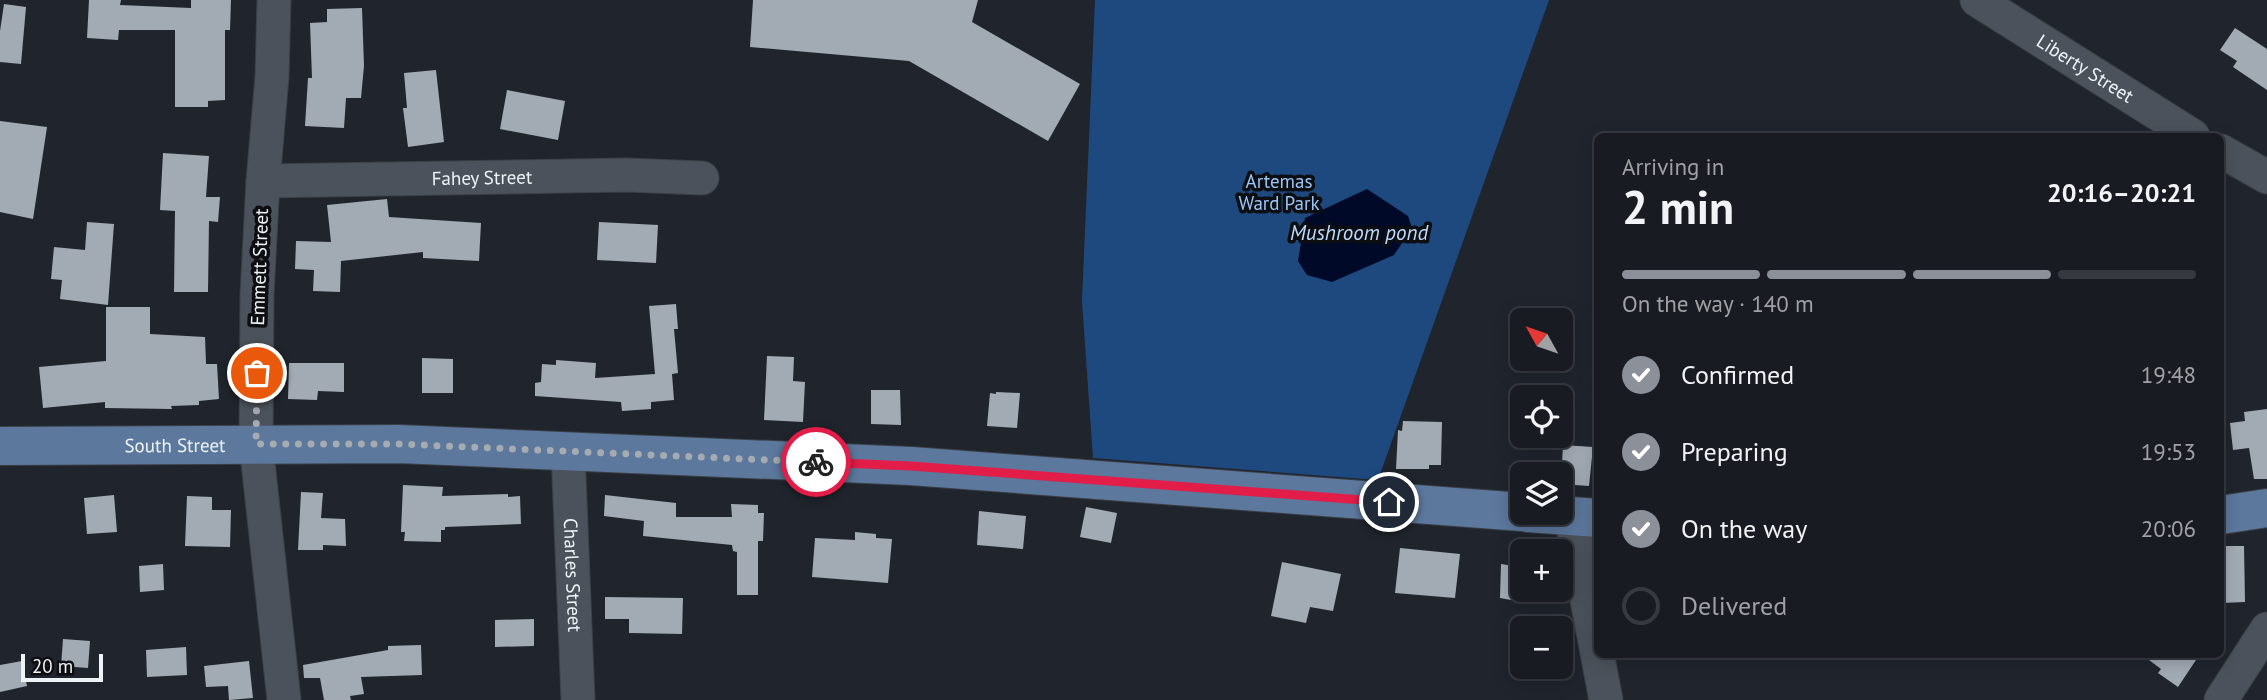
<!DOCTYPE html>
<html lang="en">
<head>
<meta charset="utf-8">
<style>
	:root { --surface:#181c22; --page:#25292f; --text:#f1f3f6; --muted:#9fa1a5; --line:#363a40; --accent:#8c9099 }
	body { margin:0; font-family:"PT Sans",sans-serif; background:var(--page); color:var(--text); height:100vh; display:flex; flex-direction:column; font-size:26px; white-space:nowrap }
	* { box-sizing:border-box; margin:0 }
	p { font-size:23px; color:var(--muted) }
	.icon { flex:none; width:38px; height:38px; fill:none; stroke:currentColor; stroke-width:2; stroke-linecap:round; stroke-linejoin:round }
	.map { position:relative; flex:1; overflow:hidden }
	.side { position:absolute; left:1594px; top:133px; width:630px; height:525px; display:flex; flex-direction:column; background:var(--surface); border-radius:10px; box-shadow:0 4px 18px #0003,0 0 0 2px var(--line) }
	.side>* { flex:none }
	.needle { width:46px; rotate:310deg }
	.controls { position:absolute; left:1510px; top:308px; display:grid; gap:14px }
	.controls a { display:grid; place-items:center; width:63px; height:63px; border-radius:10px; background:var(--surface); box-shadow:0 4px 18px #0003,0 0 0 2px var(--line); font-size:35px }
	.scale { position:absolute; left:21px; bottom:18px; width:82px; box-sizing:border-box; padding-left:7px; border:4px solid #eef3f8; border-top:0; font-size:19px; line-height:24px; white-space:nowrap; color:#eef3f8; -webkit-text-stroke:5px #0c0e12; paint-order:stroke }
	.pin { position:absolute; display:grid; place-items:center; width:60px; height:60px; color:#fff; margin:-30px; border:4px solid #fff; border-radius:50%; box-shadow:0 2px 7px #0007 }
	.courier { position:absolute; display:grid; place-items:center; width:70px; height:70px; margin:-35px; border:5px solid #e11d48; border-radius:50%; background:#fff; color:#222; box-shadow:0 2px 9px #0007 }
	.overview em { font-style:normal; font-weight:800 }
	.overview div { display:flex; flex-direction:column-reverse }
	.overview { display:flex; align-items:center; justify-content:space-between; height:119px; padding:0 28px }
	h1 { font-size:46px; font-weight:800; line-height:52px }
	.bar { display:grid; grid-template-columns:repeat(4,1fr); gap:10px 7px; align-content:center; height:84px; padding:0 28px }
	.bar i { height:9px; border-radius:5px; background:var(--line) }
	.bar .selected { background:var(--accent) }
	.bar p { grid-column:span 4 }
	ol { padding:0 28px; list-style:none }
	li { display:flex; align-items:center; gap:21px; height:77px }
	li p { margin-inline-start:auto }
	li .icon { padding:7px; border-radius:50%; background:var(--accent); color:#fff; stroke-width:4 }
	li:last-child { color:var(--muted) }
	li i { width:38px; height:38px; border:4px solid var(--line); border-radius:50% }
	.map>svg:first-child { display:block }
</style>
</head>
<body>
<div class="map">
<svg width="2267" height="700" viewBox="0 0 2267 700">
	<rect width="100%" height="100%" fill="#20252d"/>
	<path fill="#1e497f" d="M 1095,0 L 1549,0 L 1378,480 L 1093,458 L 1082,301 Z"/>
	<path fill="#000927" d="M 1367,189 L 1408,216 L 1412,228 L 1394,255 L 1332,282 L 1307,275 L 1298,261 L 1305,218 Z"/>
	<g fill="#a2aab4">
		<path d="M 89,0 L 121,0 L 120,5 L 191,8 L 191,0 L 231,0 L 230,30 L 225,30 L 225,100 L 208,101 L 208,107 L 175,107 L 175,30 L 119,30 L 118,40 L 87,38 Z"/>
		<path d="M 753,0 L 978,0 L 972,22 L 1080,84 L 1048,141 L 909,61 L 750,47 Z"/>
		<path d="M 4,4 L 26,7 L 21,64 L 0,62 L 0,31 Z"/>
		<path d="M 362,8 L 364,66 L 361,98 L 346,98 L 344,128 L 305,126 L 308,78 L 312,78 L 310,23 L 327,22 L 327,9 Z"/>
		<path d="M 2235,28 L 2267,49 L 2267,90 L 2233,67 L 2237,61 L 2220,50 Z"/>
		<path d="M 436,70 L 444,142 L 408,147 L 403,108 L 407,108 L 404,73 Z"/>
		<path d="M 507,90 L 565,101 L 558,140 L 500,129 Z"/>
		<path d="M 0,121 L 47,127 L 33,219 L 0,212 Z"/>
		<path d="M 163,153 L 209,156 L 206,197 L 220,197 L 218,222 L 209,221 L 208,292 L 174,292 L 175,211 L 160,210 Z"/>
		<path d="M 387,199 L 389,217 L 481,223 L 479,261 L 423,258 L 423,252 L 341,261 L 340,292 L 313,291 L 314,270 L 295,269 L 296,241 L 331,242 L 327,205 Z"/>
		<path d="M 87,222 L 114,224 L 108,305 L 60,299 L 62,280 L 51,279 L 54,247 L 85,250 Z"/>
		<path d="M 599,222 L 658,225 L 656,263 L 597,260 Z"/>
		<path d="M 676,304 L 678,329 L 674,329 L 678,373 L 672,374 L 674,400 L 651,402 L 651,409 L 622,411 L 621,402 L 535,396 L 535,383 L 541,382 L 542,364 L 556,365 L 556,360 L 596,363 L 595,378 L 655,374 L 649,306 Z"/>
		<path d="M 106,307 L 150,307 L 150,334 L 205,337 L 206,364 L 217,364 L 219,399 L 199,401 L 199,405 L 171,406 L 172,409 L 105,408 L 105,402 L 43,408 L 39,367 L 106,361 Z"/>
		<path d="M 767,356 L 794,357 L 793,381 L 805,382 L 803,422 L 764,420 Z"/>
		<path d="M 422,358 L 453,359 L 453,393 L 422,393 Z"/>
		<path d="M 289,363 L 344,363 L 344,392 L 318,391 L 317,400 L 288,399 Z"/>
		<path d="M 871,390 L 900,390 L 901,425 L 871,424 Z"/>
		<path d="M 996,392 L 1020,393 L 1017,428 L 987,426 L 990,393 L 996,394 Z"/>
		<path d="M 2267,409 L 2267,479 L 2254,479 L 2249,448 L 2233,450 L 2230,423 L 2245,421 L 2244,412 Z"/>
		<path d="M 1403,421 L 1442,422 L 1441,465 L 1429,465 L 1429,469 L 1396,469 L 1398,430 L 1402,431 Z"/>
		<path d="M 1563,445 L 1593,447 L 1589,486 L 1561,484 Z"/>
		<path d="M 403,485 L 443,487 L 442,496 L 508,494 L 508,497 L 520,496 L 521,524 L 445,527 L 445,530 L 441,530 L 441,542 L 404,541 L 405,532 L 401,532 Z"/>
		<path d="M 301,492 L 323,493 L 321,518 L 345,519 L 346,546 L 323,545 L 323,550 L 298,550 Z"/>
		<path d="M 114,495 L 117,532 L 87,534 L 84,498 Z"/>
		<path d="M 605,495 L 676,503 L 676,517 L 732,517 L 731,504 L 758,505 L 758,513 L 764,513 L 763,541 L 758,541 L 758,595 L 737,595 L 737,552 L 733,551 L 732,545 L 643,536 L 644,521 L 604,516 Z"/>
		<path d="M 187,496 L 212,497 L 212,510 L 231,510 L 230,547 L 185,546 Z"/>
		<path d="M 1086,507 L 1117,513 L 1111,543 L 1080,537 Z"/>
		<path d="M 979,511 L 1026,516 L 1023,549 L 977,545 Z"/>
		<path d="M 855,532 L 876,534 L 876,538 L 892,539 L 888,583 L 812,577 L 815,538 L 855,540 Z"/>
		<path d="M 2221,546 L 2244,546 L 2245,602 L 2221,603 Z"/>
		<path d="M 1400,548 L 1460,554 L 1455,598 L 1395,593 Z"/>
		<path d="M 1282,562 L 1341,574 L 1333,611 L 1310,607 L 1306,623 L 1271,616 Z"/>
		<path d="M 163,564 L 164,590 L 140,592 L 139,566 Z"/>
		<path d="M 1501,564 L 1522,567 L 1522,602 L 1500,598 Z"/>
		<path d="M 605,597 L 683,598 L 682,634 L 629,633 L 629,619 L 605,619 Z"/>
		<path d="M 534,619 L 534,646 L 495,647 L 495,620 Z"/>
		<path d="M 63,639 L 90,641 L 88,668 L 61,666 Z"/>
		<path d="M 421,645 L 422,675 L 361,677 L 364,694 L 350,696 L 351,700 L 324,700 L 320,678 L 304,678 L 303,665 L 388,650 L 388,646 Z"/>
		<path d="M 186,647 L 187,675 L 147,677 L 146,650 Z"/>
		<path d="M 2141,654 L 2200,654 L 2178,687 L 2158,673 L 2161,669 Z"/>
		<path d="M 22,661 L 27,686 L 0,692 L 0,665 Z"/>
		<path d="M 249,661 L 253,698 L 229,700 L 228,686 L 206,687 L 204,666 Z"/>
	</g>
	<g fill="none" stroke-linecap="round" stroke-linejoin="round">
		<defs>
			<g id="minor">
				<path d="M 274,0 L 272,77 L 263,181 L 257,295 L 256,444 L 284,700"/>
				<path id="s1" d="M 1977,0 L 2193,136"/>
				<path d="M 2221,151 L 2267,177"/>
				<path id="s2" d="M 263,181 L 627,175 L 702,178"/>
				<path id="s3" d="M 568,451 L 578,700"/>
				<path d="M 1571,516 L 1606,700"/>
				<path d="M 2221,700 L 2267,629"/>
			</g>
			<g id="major">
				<path id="s4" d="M 0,446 L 399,444 L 911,466 L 1522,512"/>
				<path d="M 1528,513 L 1598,518"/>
				<path d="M 2221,515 L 2267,508"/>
			</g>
		</defs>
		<use href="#minor" stroke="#3b4047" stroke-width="35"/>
		<use href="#major" stroke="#3b4047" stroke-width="40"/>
		<use href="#minor" stroke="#4c525b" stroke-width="33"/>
		<use href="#major" stroke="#5c789d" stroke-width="38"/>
	</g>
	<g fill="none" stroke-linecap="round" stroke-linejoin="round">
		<path stroke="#a6abb1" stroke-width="7" stroke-dasharray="0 12.6" d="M 257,373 L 256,444 L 399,444 L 816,462"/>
		<path stroke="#e11d48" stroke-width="9" d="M 816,462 L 911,466 L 1389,502"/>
	</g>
	<g text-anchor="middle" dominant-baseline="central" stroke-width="7" stroke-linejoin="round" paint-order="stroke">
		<g font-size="19" fill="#eef3f8" stroke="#0c0e12">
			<text stroke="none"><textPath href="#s1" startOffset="128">Liberty Street</textPath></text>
			<text stroke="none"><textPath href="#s2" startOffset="219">Fahey Street</textPath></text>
			<text transform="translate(259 267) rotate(-88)">Emmett Street</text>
			<text stroke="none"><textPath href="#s4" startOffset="175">South Street</textPath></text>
			<text stroke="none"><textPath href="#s3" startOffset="124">Charles Street</textPath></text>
		</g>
		<g font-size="19" fill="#9cc5fa" stroke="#0c0e12">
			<text x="1279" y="181">Artemas<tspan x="1279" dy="22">Ward Park</tspan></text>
		</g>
		<g font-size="21" font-style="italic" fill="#bdd9fd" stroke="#0c0e12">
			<text x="1359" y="232">Mushroom pond</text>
		</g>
	</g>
</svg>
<div class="controls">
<a><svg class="needle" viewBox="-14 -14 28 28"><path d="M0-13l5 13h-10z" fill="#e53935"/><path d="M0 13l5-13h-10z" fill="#9fa1a5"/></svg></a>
<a><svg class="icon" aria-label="locate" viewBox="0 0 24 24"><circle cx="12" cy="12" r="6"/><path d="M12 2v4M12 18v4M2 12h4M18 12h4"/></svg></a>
<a><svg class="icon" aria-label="layers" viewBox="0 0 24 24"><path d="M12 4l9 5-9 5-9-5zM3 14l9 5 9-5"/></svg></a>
<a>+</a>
<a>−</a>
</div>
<div class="scale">20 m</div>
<div class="pin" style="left:257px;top:373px;background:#ea580c"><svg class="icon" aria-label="bag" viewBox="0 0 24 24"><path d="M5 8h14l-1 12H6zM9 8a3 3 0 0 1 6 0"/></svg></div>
<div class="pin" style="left:1389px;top:502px;background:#1f2937"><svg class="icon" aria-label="home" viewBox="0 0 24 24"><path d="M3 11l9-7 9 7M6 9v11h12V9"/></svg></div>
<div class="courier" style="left:816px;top:462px"><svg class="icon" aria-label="bike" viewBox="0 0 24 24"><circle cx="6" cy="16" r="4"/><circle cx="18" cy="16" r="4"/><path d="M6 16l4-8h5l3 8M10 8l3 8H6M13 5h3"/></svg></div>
<section class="side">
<div class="overview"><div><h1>2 min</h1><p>Arriving in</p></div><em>20:16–20:21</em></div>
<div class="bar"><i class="selected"></i><i class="selected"></i><i class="selected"></i><i></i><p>On the way · 140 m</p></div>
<ol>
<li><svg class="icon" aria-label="check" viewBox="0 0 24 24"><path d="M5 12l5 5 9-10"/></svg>Confirmed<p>19:48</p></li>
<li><svg class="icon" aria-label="check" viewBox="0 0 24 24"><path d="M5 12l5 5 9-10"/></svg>Preparing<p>19:53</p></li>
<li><svg class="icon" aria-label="check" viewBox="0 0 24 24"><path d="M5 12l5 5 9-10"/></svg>On the way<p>20:06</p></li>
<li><i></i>Delivered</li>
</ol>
</section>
</div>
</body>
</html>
